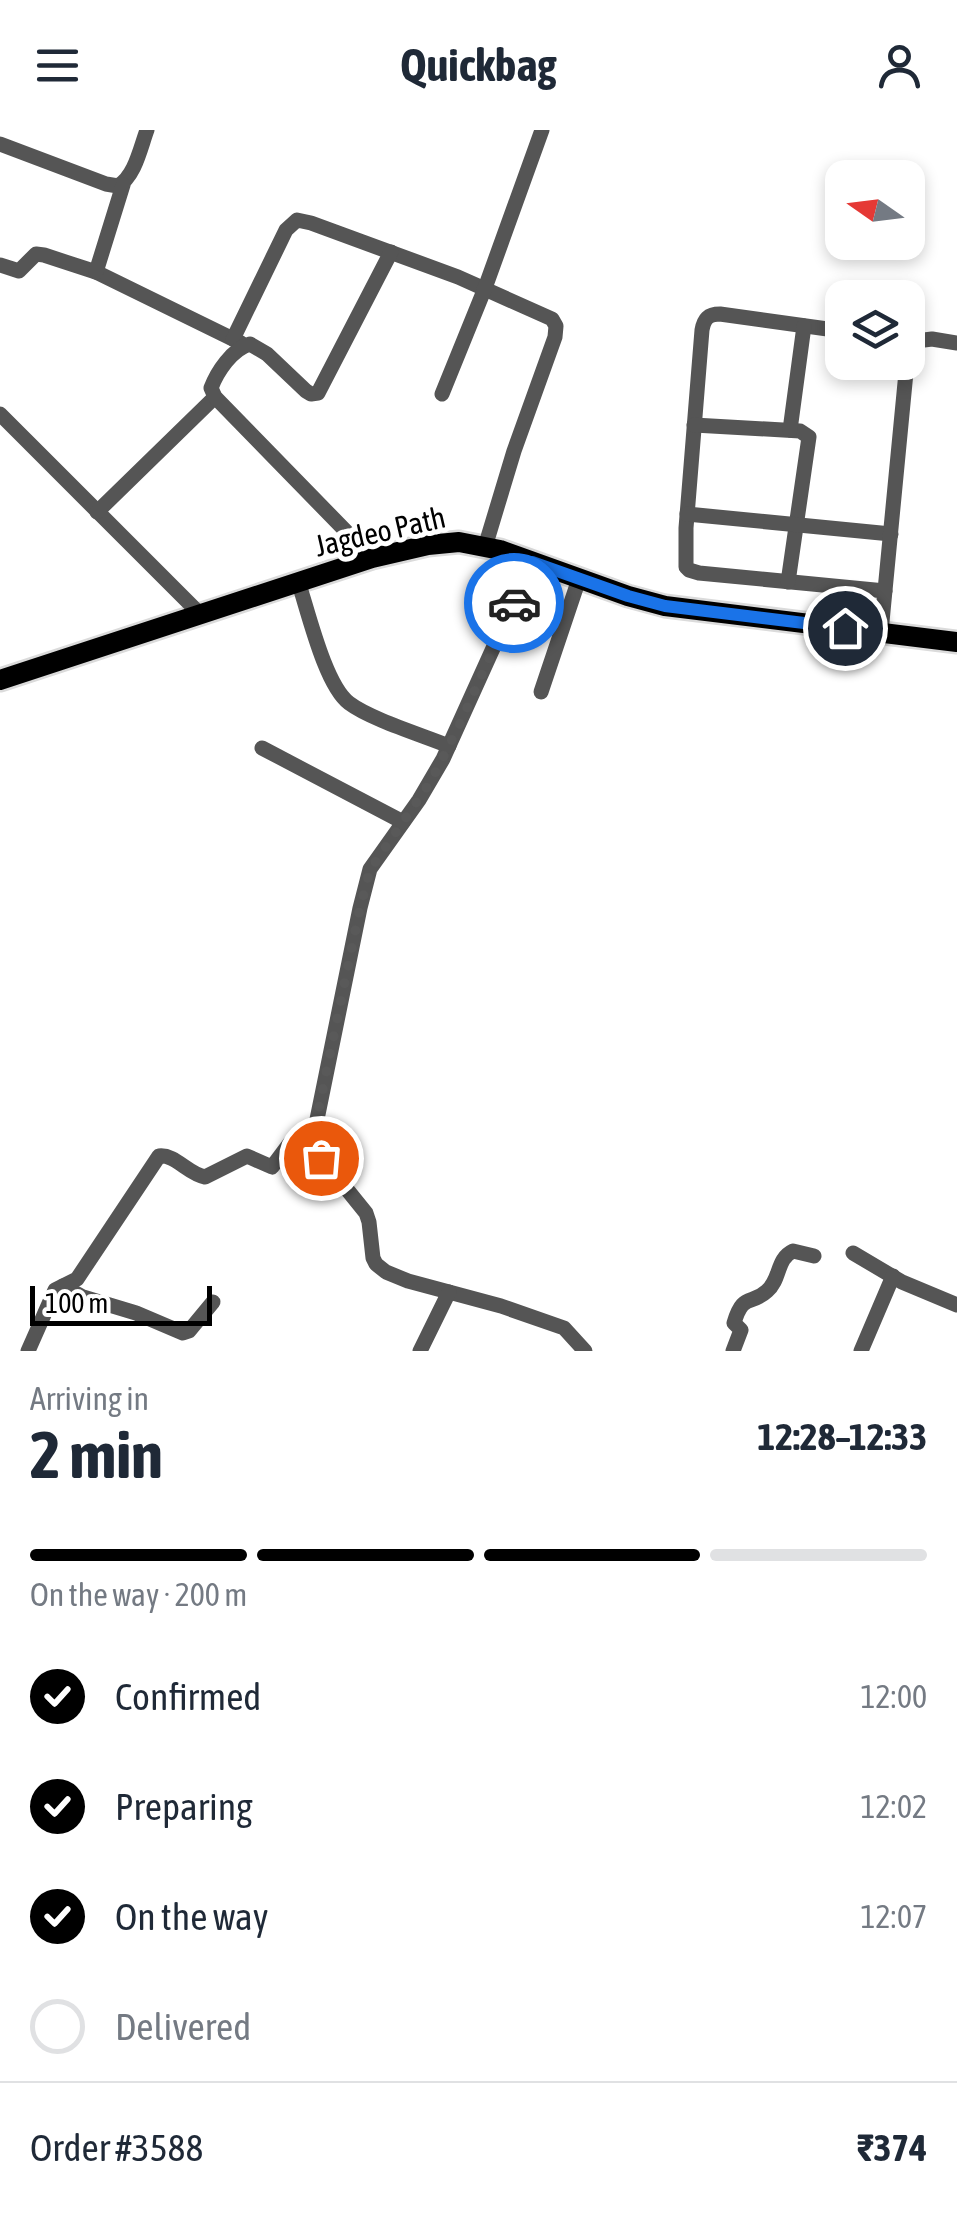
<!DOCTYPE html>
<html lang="en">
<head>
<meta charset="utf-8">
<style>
	:root { --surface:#fff; --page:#f6f6f7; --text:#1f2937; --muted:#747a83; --line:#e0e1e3; --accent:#000 }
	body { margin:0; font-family:"Asap Condensed",sans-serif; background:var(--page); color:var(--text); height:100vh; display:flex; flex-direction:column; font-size:38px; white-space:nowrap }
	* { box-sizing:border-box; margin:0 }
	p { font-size:32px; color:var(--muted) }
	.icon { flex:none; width:55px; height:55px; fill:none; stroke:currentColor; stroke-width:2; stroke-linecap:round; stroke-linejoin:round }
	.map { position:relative; height:1221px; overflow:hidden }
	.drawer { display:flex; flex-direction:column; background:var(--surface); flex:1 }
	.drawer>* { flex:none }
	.needle { width:65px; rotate:284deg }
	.tools { position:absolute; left:825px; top:30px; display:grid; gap:20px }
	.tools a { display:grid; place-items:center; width:100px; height:100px; border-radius:20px; background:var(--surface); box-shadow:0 5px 15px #0003; font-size:50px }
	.scale { position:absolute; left:30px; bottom:25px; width:182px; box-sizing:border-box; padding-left:10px; border:5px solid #000; border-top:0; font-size:28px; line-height:35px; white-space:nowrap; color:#000; -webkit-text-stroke:8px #fff; paint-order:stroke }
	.pin { position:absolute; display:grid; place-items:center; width:85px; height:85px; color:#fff; margin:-42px; border:5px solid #fff; border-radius:50%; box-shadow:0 2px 10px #0007 }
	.courier { position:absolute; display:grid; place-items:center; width:100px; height:100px; margin:-50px; border:8px solid #1a73e8; border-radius:50%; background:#fff; color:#222; box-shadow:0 2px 12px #0007 }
	.headline em { font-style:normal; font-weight:700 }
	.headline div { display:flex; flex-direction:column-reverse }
	.headline { display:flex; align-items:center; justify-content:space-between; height:170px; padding:0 30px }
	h1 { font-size:65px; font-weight:700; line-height:75px }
	.bar { display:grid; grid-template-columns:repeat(4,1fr); gap:15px 10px; align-content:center; height:120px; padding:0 30px }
	.bar i { height:12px; border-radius:8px; background:var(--line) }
	.bar .current { background:var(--accent) }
	.bar p { grid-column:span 4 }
	.line { display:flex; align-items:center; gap:25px; padding:0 30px; border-top:2px solid var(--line) }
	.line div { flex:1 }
	ol { padding:0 30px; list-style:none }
	li { display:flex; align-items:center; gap:30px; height:110px }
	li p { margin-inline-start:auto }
	li .icon { padding:10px; border-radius:50%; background:var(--accent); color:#fff; stroke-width:4 }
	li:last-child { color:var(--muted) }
	li i { width:55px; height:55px; border:5px solid var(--line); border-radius:50% }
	header { display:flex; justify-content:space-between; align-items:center; height:130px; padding:0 30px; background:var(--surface); font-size:45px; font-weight:700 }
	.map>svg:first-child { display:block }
</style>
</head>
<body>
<header><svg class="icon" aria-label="menu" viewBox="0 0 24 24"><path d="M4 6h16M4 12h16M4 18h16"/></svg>Quickbag<svg class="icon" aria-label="person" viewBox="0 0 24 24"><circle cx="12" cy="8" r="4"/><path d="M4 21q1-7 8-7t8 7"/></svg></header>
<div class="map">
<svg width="957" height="1221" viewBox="0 0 957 1221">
	<rect width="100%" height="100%" fill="#fff"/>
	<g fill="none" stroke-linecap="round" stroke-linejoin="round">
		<defs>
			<path id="major" d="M 0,550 L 372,428 L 428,415 L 459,412 L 500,420 L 628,466 L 665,476 L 957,512"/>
		</defs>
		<use href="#major" stroke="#dbdbdb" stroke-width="25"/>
		<g stroke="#555" stroke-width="15">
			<path d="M 0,14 L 106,54 L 118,56 C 135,46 140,19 147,0"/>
			<path d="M 0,135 L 19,141 L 36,124 L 44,125 L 96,142 L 241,213"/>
			<path d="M 96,142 L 123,55"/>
			<path d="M 842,201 L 720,184 C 708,184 704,189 702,200 L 686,398 L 686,437 L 689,440 L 699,443 L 885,461"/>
			<path d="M 233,209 L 286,100 L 297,90 L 311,93 L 458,147 L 552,189 L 556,196 L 555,207 L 514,321 L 485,417"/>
			<path d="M 908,212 L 932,209 L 957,213"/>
			<path d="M 442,264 L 485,158 L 542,0"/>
			<path d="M 0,284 L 199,483"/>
			<path d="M 694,295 L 800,301 L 809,307 L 788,452"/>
			<path d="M 790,300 L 804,196"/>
			<path d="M 97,382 L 215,267"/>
			<path d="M 687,384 L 891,404"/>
			<path d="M 372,428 L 215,267 L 211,258 C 217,242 232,219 250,214 L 267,224 L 306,261 L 311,264 L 318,263 L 391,122"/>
			<path d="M 532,432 L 443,629 L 419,670 L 370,739 L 360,778 L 313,1009 L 316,1021 L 366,1083 L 369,1092 L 373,1128 L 376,1134 L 386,1142 L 408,1151 L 501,1176 L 564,1198 L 585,1221"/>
			<path d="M 298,451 C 308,481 325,555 349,573 C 370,589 422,605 449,616"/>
			<path d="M 881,502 L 907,232"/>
			<path d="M 541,562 L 579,449"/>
			<path d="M 262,618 L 403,692"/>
			<path d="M 853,1123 L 902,1152 L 957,1175"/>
			<path d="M 63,1156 L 83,1167 L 136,1183 L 183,1203 L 189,1201 L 213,1172"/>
			<path d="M 28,1221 L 55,1160 L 77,1149 L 159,1026 C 175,1024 188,1044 205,1047 L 247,1026 L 272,1037 L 290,1013 L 316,1021"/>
			<path d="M 420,1221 L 449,1162"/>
			<path d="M 733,1221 L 741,1200 L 734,1193 C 743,1162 751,1176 767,1161 C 781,1149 776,1129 793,1121 L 814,1126"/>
			<path d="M 861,1221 L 893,1146"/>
		</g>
		<use href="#major" stroke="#000" stroke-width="20"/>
	</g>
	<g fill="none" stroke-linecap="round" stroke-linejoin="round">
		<path stroke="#595959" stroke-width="10" stroke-dasharray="0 18" d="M 321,1028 L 314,1018 L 314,1002 L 360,778 L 370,740 L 431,651 L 459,596 L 514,473"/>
		<path stroke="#1a73e8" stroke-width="12" d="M 514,473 L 532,432 L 628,466 L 665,476 L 845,498"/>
	</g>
	<g text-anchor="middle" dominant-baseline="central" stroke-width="10" stroke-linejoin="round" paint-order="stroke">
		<g font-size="30" fill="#000" stroke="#fff">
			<text transform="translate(380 401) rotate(-13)">Jagdeo Path</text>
		</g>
	</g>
</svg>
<div class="tools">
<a><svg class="needle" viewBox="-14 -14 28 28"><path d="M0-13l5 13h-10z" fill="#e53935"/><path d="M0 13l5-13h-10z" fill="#747a83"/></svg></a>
<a><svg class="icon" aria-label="layers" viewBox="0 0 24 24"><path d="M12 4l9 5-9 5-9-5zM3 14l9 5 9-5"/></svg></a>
</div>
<div class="scale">100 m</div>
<div class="pin" style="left:321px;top:1028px;background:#ea580c"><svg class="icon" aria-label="bag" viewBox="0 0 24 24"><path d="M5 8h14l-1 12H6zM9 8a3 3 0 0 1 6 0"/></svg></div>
<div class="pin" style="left:845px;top:498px;background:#1f2937"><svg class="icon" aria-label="home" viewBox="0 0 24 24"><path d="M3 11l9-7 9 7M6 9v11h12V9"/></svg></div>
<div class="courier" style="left:514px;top:473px"><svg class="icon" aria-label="car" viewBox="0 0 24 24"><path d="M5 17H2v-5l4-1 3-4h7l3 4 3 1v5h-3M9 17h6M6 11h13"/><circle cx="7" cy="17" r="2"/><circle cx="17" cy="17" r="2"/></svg></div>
</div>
<section class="drawer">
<div class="headline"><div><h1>2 min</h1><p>Arriving in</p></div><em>12:28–12:33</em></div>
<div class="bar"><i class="current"></i><i class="current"></i><i class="current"></i><i></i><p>On the way · 200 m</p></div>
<ol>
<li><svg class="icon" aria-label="check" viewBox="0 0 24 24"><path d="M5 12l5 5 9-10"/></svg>Confirmed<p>12:00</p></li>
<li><svg class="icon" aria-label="check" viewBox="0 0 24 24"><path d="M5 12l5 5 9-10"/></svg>Preparing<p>12:02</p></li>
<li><svg class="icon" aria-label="check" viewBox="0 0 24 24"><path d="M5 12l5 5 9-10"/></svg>On the way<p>12:07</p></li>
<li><i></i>Delivered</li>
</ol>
<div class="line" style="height:130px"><div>Order #3588</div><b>₹374</b></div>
</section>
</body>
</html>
